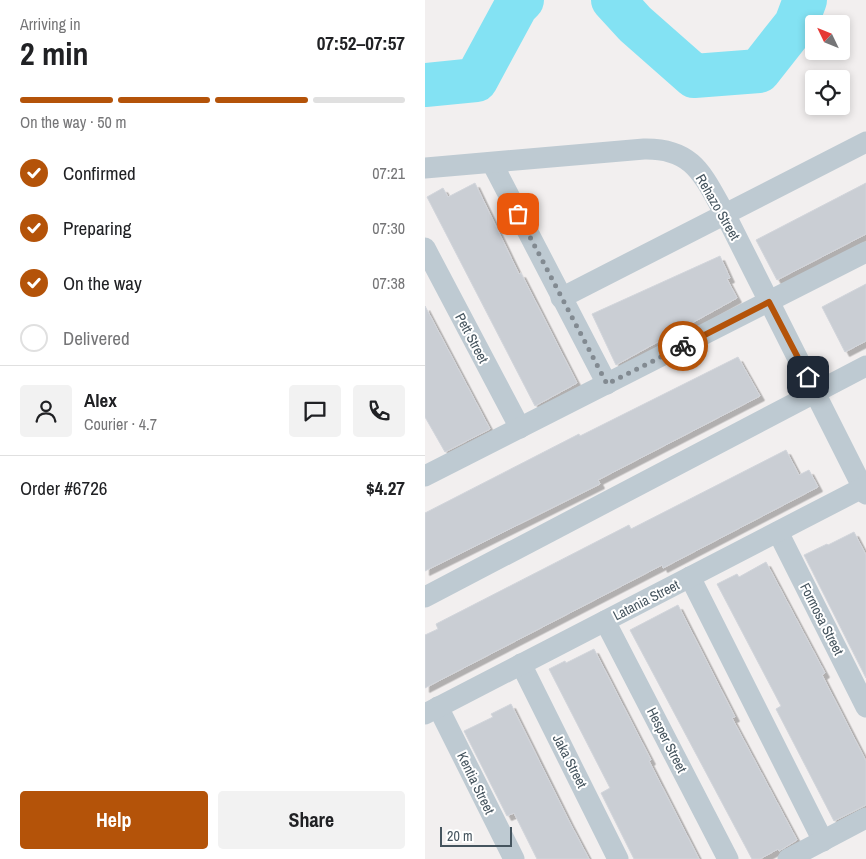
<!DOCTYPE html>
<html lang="en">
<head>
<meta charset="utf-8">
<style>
	:root { --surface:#fff; --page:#f2f2f2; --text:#202124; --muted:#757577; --line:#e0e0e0; --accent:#b45309 }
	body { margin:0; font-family:"Archivo Narrow",sans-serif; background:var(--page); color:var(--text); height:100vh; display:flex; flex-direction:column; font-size:19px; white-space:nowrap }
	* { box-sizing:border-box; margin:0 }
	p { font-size:16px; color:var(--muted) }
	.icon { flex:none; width:28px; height:28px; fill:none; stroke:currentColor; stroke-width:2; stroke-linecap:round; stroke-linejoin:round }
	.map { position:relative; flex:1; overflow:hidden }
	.panel { display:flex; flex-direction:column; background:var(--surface); width:425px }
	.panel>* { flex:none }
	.needle { width:32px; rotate:313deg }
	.fabs { position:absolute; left:380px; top:15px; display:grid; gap:10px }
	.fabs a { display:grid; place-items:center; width:45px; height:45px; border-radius:5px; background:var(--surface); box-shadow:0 2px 8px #0003; font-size:25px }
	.scale { position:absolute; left:15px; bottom:12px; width:72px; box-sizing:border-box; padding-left:5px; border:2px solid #45545e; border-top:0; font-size:14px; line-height:18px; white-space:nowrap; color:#45545e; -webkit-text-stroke:4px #fff; paint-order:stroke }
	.pin { position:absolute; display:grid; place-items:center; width:42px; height:42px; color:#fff; margin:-21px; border-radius:10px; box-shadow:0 2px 8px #0006 }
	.courier { position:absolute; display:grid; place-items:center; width:50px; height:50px; margin:-25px; border:4px solid #b45309; border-radius:50%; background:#fff; color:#222; box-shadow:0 1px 6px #0007 }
	.head em { font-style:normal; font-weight:700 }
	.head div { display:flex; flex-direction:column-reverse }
	.head { display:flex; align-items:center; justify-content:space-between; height:85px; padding:0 20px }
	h1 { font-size:32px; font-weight:700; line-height:38px }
	.bar { display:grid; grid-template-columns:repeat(4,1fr); gap:8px 5px; align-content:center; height:60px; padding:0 20px }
	.bar i { height:6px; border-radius:4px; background:var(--line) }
	.bar .active { background:var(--accent) }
	.bar p { grid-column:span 4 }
	.line { display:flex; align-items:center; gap:12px; padding:0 20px; border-top:1px solid var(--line) }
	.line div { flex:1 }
	.round { display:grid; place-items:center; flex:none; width:52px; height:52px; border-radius:5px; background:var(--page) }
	ol { padding:0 20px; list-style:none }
	li { display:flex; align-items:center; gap:15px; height:55px }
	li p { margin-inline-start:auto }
	li .icon { padding:5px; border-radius:50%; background:var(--accent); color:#fff; stroke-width:4 }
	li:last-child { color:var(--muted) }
	li i { width:28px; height:28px; border:2px solid var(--line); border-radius:50% }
	.primary-button { display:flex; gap:10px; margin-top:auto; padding:10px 20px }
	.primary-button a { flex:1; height:58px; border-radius:5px; background:var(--accent); color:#fff; font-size:20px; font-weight:700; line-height:58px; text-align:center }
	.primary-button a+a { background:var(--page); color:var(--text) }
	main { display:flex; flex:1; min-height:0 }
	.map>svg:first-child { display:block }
</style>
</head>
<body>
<main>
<section class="panel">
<div class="head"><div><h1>2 min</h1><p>Arriving in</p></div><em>07:52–07:57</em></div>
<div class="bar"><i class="active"></i><i class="active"></i><i class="active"></i><i></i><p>On the way · 50 m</p></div>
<ol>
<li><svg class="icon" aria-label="check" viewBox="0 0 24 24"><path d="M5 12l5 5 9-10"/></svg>Confirmed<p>07:21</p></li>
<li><svg class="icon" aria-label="check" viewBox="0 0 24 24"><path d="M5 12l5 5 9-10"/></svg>Preparing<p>07:30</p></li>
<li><svg class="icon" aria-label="check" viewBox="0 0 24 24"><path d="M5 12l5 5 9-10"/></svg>On the way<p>07:38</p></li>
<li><i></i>Delivered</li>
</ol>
<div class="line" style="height:90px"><a class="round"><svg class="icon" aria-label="person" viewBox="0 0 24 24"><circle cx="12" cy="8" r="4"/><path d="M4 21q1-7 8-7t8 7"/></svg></a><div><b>Alex</b><p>Courier · 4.7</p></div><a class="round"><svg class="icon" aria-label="chat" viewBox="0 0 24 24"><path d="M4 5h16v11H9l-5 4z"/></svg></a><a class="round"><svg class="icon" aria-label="phone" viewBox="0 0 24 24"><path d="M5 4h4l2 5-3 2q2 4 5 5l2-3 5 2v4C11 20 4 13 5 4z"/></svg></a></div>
<div class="line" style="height:65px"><div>Order #6726</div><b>$4.27</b></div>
<div class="primary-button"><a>Help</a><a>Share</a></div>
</section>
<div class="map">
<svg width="441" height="859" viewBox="0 0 441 859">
	<defs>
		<filter id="shadow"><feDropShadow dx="4.5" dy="4.5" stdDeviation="0" flood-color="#0004"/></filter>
	</defs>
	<rect width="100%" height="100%" fill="#f2efef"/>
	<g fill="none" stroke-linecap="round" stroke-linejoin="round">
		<g stroke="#83e2f3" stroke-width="44">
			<path d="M 188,0 L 210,24 L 269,76 L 334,71 L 371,24 L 380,0"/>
			<path d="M 0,85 L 51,80 L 91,6 L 97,0"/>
		</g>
	</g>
	<g fill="#caced4" stroke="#d2d5db" filter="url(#shadow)">
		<path d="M 50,183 L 94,274 L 96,273 L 152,383 L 110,406 L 2,197 L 18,188 L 23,197 Z"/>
		<path d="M 441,183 L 441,234 L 352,280 L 331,240 Z"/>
		<path d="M 295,256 L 305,278 L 302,279 L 312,298 L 191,365 L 167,314 Z"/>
		<path d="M 441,284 L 441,341 L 420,352 L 397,307 Z"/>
		<path d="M 0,306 L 65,429 L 20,452 L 0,417 Z"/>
		<path d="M 313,357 L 335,396 L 173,480 L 175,484 L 0,571 L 0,513 L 154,434 L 155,436 Z"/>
		<path d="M 361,450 L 374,475 L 384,470 L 393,487 L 238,568 L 237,565 L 0,688 L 0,635 L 13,629 L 11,624 L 204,525 L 206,529 Z"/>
		<path d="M 429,532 L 441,555 L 441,678 L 379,555 L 402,544 L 403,545 Z"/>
		<path d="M 341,562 L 400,673 L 397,675 L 441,761 L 441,805 L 409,821 L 351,709 L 356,706 L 292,584 L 312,574 L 314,577 Z"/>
		<path d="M 253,605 L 310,717 L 307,718 L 372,840 L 354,851 L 353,849 L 335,859 L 327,859 L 205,630 Z"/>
		<path d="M 169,649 L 226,760 L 224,761 L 274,859 L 209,859 L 176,793 L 185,788 L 124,669 L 140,661 L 141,663 Z"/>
		<path d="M 86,704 L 144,821 L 164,859 L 112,859 L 89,813 L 82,816 L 39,731 L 68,717 L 66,714 Z"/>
	</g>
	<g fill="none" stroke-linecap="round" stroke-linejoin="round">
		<g stroke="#becad2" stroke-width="21">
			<path d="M 67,163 L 182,384"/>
			<path d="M 0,168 L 219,149 C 269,148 278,176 300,214 L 441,494"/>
			<path d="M 0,248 L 95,428"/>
			<path d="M 136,298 L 441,142"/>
			<path d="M 0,476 L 441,252"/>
			<path d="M 353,532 L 441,707"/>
			<path d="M 265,577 L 398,841"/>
			<path d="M 0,597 L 441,366"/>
			<path d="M 180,621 L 303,859"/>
			<path d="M 96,664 L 193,859"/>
			<path d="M 13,707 L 89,859"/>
			<path d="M 0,714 L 441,486"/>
			<path d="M 363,859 L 441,818"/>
		</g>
	</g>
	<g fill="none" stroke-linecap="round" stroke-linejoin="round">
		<path stroke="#828a91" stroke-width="5" stroke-dasharray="0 9" d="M 93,214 L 182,384 L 258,346"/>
		<path stroke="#b45309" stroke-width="6" d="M 258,346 L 344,302 L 383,377"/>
	</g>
	<g text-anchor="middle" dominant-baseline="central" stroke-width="4" stroke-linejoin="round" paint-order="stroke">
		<g font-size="14" fill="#45545e" stroke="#fff">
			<text transform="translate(293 207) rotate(60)">Rehazo Street</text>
			<text transform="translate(47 338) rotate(62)">Pett Street</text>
			<text transform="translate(221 600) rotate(-27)">Latania Street</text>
			<text transform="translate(397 619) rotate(63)">Formosa Street</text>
			<text transform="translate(242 740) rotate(63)">Hesper Street</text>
			<text transform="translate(145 761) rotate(63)">Jaka Street</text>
			<text transform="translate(51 783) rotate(64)">Kentia Street</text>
		</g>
	</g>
</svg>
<div class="fabs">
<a><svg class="needle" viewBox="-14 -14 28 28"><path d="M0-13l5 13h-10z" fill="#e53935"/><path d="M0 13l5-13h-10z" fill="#757577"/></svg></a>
<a><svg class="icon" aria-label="locate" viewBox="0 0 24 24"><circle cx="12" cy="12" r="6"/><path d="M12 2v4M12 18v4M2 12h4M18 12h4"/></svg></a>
</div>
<div class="scale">20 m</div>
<div class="pin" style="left:93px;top:214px;background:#ea580c"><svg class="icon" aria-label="bag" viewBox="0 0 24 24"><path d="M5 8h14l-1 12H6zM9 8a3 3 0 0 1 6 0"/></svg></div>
<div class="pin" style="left:383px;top:377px;background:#1f2937"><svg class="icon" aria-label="home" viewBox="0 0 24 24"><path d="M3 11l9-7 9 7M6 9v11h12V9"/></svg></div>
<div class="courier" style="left:258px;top:346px"><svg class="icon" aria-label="bike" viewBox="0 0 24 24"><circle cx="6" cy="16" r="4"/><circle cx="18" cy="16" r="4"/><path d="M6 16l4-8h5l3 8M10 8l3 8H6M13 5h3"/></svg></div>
</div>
</main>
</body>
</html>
